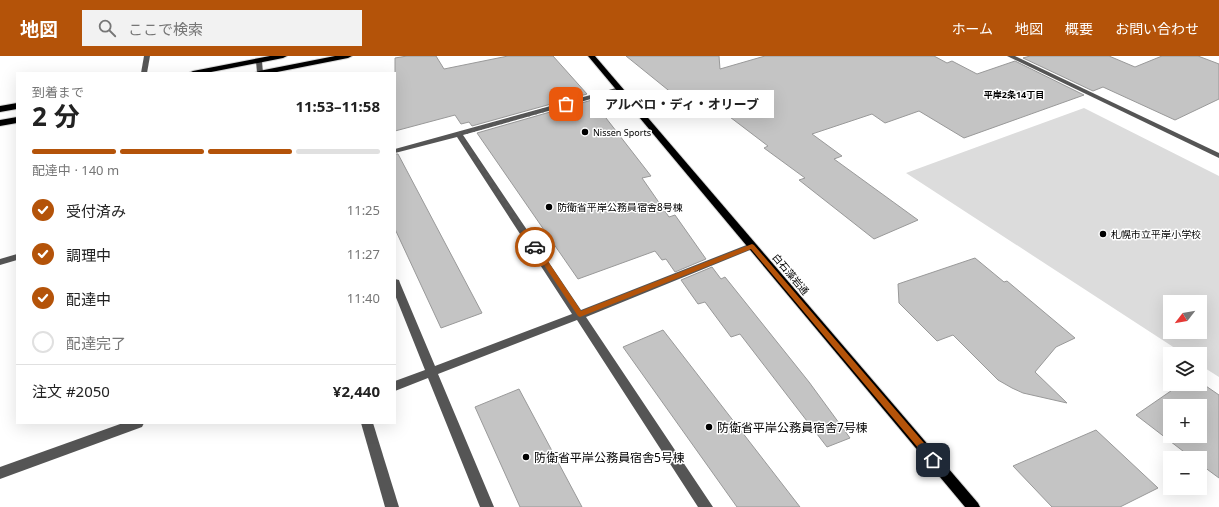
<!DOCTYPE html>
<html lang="ja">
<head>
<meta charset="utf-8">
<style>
	:root { --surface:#fff; --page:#f2f2f2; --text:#222; --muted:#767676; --line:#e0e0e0; --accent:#b45309 }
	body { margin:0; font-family:"Noto Sans","Noto Sans JP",sans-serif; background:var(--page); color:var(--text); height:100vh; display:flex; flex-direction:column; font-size:15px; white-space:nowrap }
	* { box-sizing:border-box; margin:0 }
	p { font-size:13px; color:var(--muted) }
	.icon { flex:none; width:22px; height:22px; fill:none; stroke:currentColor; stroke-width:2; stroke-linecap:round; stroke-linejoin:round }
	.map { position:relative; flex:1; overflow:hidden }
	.details { position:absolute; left:16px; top:16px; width:380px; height:352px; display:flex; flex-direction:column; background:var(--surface); border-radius:0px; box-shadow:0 4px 16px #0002 }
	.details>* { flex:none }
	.needle { width:26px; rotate:239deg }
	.buttons { position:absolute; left:1163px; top:239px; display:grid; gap:8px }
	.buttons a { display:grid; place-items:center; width:44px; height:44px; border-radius:0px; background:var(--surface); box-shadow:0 4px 16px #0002; font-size:20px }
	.pin { position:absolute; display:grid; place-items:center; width:34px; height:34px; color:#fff; margin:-17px; border-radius:8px; box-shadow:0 2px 6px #0006 }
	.courier { position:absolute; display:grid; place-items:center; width:40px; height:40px; margin:-20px; border:3px solid #b45309; border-radius:50%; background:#fff; color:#222; box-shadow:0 1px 5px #0007 }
	.bubble { position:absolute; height:28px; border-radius:0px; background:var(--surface); box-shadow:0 4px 16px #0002; font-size:13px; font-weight:700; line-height:28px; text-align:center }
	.overview em { font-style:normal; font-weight:700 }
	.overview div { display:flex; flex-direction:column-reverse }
	.overview { display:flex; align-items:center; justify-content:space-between; height:68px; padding:0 16px }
	h1 { font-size:26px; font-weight:700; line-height:30px }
	.bar { display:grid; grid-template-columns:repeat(4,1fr); gap:6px 4px; align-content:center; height:48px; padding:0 16px }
	.bar i { height:5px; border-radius:3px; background:var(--line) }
	.bar .selected { background:var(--accent) }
	.bar p { grid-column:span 4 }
	.line { display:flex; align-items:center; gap:10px; padding:0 16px; border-top:1px solid var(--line) }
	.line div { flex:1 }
	ol { padding:0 16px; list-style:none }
	li { display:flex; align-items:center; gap:12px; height:44px }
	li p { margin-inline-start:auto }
	li .icon { padding:4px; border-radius:50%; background:var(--accent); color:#fff; stroke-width:4 }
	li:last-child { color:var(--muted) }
	li i { width:22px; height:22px; border:2px solid var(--line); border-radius:50% }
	header { display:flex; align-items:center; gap:24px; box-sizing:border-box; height:56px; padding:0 20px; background:var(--accent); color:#fff }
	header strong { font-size:19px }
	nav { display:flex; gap:22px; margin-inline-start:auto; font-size:14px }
	.search { width:280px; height:36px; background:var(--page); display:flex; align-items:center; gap:10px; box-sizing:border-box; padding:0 14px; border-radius:0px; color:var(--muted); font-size:15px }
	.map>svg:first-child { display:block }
</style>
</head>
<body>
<header>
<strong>地図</strong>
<div class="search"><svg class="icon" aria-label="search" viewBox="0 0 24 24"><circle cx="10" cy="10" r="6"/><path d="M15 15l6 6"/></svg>ここで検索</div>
<nav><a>ホーム</a><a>地図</a><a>概要</a><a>お問い合わせ</a></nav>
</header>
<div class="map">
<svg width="1219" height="451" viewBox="0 0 1219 451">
	<rect width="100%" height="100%" fill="#fff"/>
	<path fill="#dcdcdc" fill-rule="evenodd" d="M 1084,52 L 1219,120 L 1219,321 L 1200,309 L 1200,298 L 1184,298 L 906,117 ZM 1170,246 L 1200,246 L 1200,276 L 1170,276 Z"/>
	<g fill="#c4c4c4" stroke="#999" fill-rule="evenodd">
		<path d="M 407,0 L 436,0 L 444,13 L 508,0 L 553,0 L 587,38 L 472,70 L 469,66 L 461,68 L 455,59 L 395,75 L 395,2 Z"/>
		<path d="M 626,0 L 719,0 L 720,13 L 765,0 L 934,0 L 947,7 L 952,5 L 977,18 L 1015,5 L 1084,39 L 964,82 L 919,55 L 885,67 L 872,58 L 812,78 L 842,100 L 834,103 L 918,164 L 874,183 L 799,124 L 805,122 L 764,92 L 768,90 L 697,36 L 678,42 Z"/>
		<path d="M 1030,0 L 1109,0 L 1135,11 L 1162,0 L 1198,0 L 1219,8 L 1219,43 L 1175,64 L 1103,31 L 1093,35 L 1023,2 Z"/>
		<path d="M 592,44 L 651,120 L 642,122 L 669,161 L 675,159 L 706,203 L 675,216 L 666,203 L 662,204 L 655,195 L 578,223 L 477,77 Z"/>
		<path d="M 395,98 L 398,98 L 482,257 L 441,272 L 395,173 Z"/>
		<path d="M 975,202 L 1004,226 L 1007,225 L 1075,282 L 1056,291 L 1035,316 L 1067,347 L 1023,337 L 1012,332 L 998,324 L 953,279 L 937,285 L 899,247 L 898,228 Z"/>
		<path d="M 712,211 L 721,223 L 725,221 L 809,326 L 850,382 L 827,391 L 740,278 L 731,281 L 705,246 L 698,248 L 681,224 Z"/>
		<path d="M 663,274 L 800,451 L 737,451 L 623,291 Z"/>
		<path d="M 1181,328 L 1203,328 L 1219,339 L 1219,422 L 1200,408 L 1200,402 L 1192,402 L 1136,359 ZM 1170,350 L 1200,350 L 1200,380 L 1170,380 Z"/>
		<path d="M 519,333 L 582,451 L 520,451 L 475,351 Z"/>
		<path d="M 1096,374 L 1158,432 L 1120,451 L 1052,451 L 1013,410 Z"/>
	</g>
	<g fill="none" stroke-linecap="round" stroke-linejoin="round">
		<defs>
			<path id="major" d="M 588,0 L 595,0 L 978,447 L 980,451 L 965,451 Z"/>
			<g id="highway">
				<path d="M 270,0 L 287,0 L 283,2 L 206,17 L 189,17 L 193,15 Z"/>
				<path d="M 335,0 L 352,0 L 348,2 L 272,17 L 255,17 L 259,15 Z"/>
				<path d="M 17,47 L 17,53 L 0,56 L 0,50 Z"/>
				<path d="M 17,61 L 17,67 L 0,70 L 0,64 Z"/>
			</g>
		</defs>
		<use href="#major" stroke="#dbdbdb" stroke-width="2"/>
		<use href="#highway" stroke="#dbdbdb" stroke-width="2"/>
		<g fill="#555" fill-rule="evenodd">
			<path d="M 144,0 L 150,0 L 147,17 L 141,17 Z"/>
			<path d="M 1007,0 L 1015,0 L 1219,97 L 1219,102 Z"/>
			<path d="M 259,3 L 262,5 L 263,17 L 257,17 L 256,5 Z"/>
			<path d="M 616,32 L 622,32 L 623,34 L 463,79 L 581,254 L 749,188 L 755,188 L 757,190 L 755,192 L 586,261 L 713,451 L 698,451 L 577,264 L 438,318 L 494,451 L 480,451 L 428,322 L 395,335 L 395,325 L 425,314 L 395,239 L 395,223 L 399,224 L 400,227 L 435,310 L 572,258 L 457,81 L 395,97 L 395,93 Z"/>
			<path d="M 17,198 L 17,204 L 0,209 L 0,203 Z"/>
			<path d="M 123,367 L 144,367 L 142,371 L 0,423 L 0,411 Z"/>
			<path d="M 361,367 L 373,367 L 399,451 L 385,451 Z"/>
		</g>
		<use href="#major" fill="#000" fill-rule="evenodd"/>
		<use href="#highway" fill="#000" fill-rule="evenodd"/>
	</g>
	<path fill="#b45309" d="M 752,188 L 754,189 L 936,401 L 937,404 L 936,406 L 930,406 L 751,193 L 580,261 L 578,260 L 532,191 L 537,189 L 581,255 Z"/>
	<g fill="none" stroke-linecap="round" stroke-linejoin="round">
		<path stroke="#595959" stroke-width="4" stroke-dasharray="0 7.2" d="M 535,191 L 459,78 L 566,48"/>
	</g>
	<g fill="#000" stroke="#fff" stroke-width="1.5">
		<circle cx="585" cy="76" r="4"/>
		<circle cx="549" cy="151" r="4"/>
		<circle cx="1103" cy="178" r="4"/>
		<circle cx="709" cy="371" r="4"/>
		<circle cx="526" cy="401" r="4"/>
	</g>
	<g text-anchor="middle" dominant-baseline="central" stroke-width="3" stroke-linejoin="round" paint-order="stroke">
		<g font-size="9" font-weight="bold" fill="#000" stroke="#fff">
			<text x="1014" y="38">平岸2条14丁目</text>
		</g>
		<g font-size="9" fill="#000" stroke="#fff" text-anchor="start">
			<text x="593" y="76">Nissen Sports</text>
		</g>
		<g font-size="10" fill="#000" stroke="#fff" text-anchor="start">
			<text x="557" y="151">防衛省平岸公務員宿舎8号棟</text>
			<text x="1111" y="178">札幌市立平岸小学校</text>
		</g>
		<g font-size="10" fill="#000" stroke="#fff">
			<text transform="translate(791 218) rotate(50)">白石藻岩通</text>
		</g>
		<g font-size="12" fill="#000" stroke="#fff" text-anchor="start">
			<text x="717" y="371">防衛省平岸公務員宿舎7号棟</text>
			<text x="534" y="401">防衛省平岸公務員宿舎5号棟</text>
		</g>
	</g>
</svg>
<div class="buttons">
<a><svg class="needle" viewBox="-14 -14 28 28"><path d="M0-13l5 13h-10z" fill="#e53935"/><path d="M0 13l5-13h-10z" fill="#767676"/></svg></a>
<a><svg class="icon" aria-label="layers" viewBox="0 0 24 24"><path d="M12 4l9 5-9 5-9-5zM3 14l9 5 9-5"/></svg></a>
<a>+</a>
<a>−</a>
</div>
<div class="pin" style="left:566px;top:48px;background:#ea580c"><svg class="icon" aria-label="bag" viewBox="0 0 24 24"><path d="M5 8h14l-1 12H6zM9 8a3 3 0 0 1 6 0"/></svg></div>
<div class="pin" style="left:933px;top:404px;background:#1f2937"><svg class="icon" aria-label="home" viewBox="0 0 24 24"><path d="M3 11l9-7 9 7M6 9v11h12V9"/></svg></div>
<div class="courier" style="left:535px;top:191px"><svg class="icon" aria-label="car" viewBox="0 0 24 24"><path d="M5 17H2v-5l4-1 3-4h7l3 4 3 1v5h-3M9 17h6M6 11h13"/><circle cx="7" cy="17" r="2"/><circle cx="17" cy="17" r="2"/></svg></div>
<div class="bubble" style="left:590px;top:34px;width:184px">アルベロ・ディ・オリーブ</div>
<section class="details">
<div class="overview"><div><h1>2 分</h1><p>到着まで</p></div><em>11:53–11:58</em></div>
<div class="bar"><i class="selected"></i><i class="selected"></i><i class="selected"></i><i></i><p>配達中 · 140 m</p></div>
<ol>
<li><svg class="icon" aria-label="check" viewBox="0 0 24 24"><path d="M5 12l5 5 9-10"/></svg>受付済み<p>11:25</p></li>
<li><svg class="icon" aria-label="check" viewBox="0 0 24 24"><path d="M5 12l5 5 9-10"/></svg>調理中<p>11:27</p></li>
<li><svg class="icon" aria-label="check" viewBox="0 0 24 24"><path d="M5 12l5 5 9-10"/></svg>配達中<p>11:40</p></li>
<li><i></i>配達完了</li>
</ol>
<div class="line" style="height:52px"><div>注文 #2050</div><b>¥2,440</b></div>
</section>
</div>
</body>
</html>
